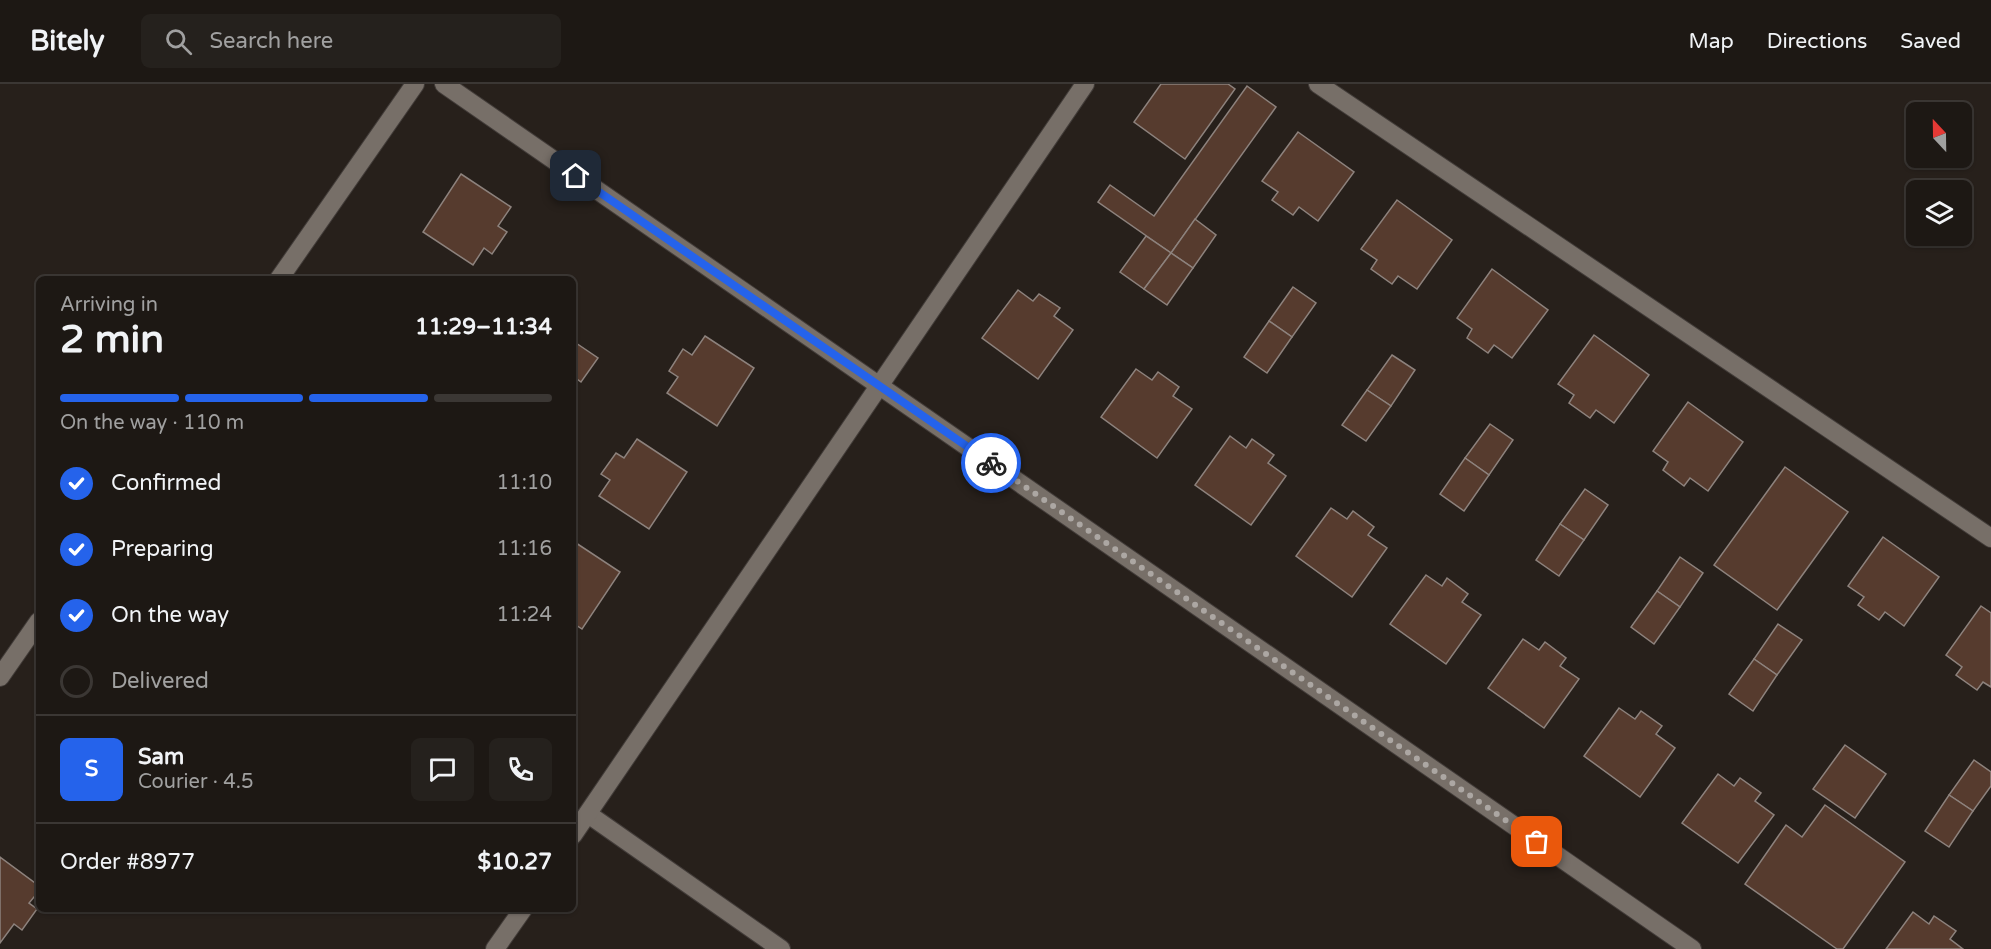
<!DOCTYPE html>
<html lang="en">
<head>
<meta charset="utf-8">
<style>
	:root { --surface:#1d1814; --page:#25211d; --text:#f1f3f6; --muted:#a0a0a0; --line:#3b3734; --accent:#2563eb }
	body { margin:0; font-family:"Varela Round",sans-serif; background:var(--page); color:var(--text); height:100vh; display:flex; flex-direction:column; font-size:22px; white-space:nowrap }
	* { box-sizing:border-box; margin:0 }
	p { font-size:20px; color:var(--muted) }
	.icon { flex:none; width:33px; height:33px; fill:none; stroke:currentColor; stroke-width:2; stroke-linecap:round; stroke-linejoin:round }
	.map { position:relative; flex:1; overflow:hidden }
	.sheet { position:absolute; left:36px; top:192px; width:540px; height:636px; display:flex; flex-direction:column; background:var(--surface); border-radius:9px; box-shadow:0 2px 4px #0004,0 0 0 2px var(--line) }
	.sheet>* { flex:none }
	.needle { width:39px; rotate:338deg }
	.tools { position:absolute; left:1906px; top:18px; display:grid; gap:12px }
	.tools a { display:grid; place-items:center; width:66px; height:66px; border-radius:9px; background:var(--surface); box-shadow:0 2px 4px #0004,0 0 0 2px var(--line); font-size:30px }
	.pin { position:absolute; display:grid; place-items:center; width:51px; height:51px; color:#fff; margin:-26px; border-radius:12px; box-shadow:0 3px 9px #0006 }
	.courier { position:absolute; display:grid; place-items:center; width:60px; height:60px; margin:-30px; border:4px solid #2563eb; border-radius:50%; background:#fff; color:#222; box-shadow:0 2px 8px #0007 }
	.headline em { font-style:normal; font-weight:700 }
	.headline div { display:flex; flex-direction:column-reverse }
	.headline { display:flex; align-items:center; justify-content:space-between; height:102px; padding:0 24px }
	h1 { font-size:39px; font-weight:700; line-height:45px }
	.bar { display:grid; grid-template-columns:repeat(4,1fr); gap:9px 6px; align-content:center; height:72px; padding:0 24px }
	.bar i { height:8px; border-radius:4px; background:var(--line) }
	.bar .current { background:var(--accent) }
	.bar p { grid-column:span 4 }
	.line { display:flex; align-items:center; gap:15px; padding:0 24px; border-top:2px solid var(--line) }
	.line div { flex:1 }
	.round { display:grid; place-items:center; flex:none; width:63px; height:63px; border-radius:9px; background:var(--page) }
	ol { padding:0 24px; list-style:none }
	li { display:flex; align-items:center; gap:18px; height:66px }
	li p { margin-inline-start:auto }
	li .icon { padding:6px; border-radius:50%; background:var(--accent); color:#fff; stroke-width:4 }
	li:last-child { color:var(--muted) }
	li i { width:33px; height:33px; border:3px solid var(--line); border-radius:50% }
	header { display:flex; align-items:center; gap:36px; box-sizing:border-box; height:84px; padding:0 30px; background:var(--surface); border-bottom:2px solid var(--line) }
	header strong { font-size:28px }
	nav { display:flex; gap:33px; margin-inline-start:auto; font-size:21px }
	.search { width:420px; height:54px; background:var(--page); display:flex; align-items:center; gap:15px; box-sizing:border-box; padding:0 21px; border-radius:9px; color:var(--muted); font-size:22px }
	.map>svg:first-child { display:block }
</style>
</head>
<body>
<header>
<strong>Bitely</strong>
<div class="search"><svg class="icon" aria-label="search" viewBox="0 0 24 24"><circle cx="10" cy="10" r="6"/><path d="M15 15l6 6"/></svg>Search here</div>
<nav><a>Map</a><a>Directions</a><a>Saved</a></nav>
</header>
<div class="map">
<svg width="1991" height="865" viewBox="0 0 1991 865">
	<rect width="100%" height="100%" fill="#27201b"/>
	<g fill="#563b2e" stroke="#8d827d" stroke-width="1.5">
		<path d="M 1161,0 L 1228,0 L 1235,5 L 1185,75 L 1134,38 Z"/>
		<path d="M 1247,2 L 1276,23 L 1171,169 L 1098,118 L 1110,101 L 1154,132 Z"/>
		<path d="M 1298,48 L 1354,88 L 1318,137 L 1299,123 L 1293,131 L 1272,116 L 1278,108 L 1262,97 Z"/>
		<path d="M 461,90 L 511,123 L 498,142 L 507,148 L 492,170 L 484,164 L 473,181 L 423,148 Z"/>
		<path d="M 1397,116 L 1452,156 L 1417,205 L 1398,192 L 1392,200 L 1371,185 L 1377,176 L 1361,165 Z"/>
		<path d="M 1195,135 L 1216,151 L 1193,184 L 1171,169 Z"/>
		<path d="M 1146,152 L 1171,169 L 1144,205 L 1120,188 Z"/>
		<path d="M 1171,169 L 1193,184 L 1167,221 L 1144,205 Z"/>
		<path d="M 1492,185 L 1548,226 L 1512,274 L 1494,261 L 1488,269 L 1467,254 L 1472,245 L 1457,234 Z"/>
		<path d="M 1293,203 L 1316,219 L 1292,253 L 1269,237 Z"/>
		<path d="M 1018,206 L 1033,217 L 1039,210 L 1060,224 L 1054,232 L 1073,246 L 1038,295 L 982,254 Z"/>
		<path d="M 1269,237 L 1292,253 L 1267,289 L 1244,273 Z"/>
		<path d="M 1594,251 L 1649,291 L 1614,339 L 1596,326 L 1590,334 L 1569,319 L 1574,311 L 1558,300 Z"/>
		<path d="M 705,252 L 754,284 L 717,342 L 667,309 L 678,293 L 669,287 L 683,265 L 692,271 Z"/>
		<path d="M 573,257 L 598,274 L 581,298 L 573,292 Z"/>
		<path d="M 1392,271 L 1415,286 L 1391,322 L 1367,306 Z"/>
		<path d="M 1136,285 L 1152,296 L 1158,288 L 1179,303 L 1173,312 L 1192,325 L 1157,374 L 1101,333 Z"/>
		<path d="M 1367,306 L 1391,322 L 1366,357 L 1342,341 Z"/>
		<path d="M 1688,318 L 1743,358 L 1708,407 L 1690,394 L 1684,402 L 1663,386 L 1668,378 L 1653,367 Z"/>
		<path d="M 1490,340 L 1513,356 L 1489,391 L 1465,374 Z"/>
		<path d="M 1230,352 L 1246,364 L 1252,355 L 1274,371 L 1268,379 L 1286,392 L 1251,441 L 1195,401 Z"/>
		<path d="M 637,355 L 687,388 L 649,445 L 599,412 L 610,396 L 601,390 L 616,369 L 624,374 Z"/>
		<path d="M 1465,374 L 1489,391 L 1464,427 L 1440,410 Z"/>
		<path d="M 1785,383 L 1848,428 L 1777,526 L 1714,481 Z"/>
		<path d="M 1585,405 L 1608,421 L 1584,456 L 1560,440 Z"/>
		<path d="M 1331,424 L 1347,435 L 1353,427 L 1374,443 L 1368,451 L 1387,464 L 1352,513 L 1296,472 Z"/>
		<path d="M 1560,440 L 1584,456 L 1559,492 L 1536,476 Z"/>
		<path d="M 1883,453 L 1939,493 L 1904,542 L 1885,528 L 1879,536 L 1858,521 L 1864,513 L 1848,502 Z"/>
		<path d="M 573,457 L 620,488 L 582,545 L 573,539 Z"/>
		<path d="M 1680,473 L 1703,489 L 1680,523 L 1657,507 Z"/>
		<path d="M 1426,491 L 1442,502 L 1447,494 L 1468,510 L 1462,518 L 1481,531 L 1446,580 L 1390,540 Z"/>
		<path d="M 1657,507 L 1680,523 L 1654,560 L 1631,543 Z"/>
		<path d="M 1981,522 L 1991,529 L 1991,603 L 1983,598 L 1977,606 L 1956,591 L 1962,583 L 1946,571 Z"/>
		<path d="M 1778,540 L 1802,556 L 1777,591 L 1754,575 Z"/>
		<path d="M 1523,555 L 1539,566 L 1545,558 L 1566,574 L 1560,582 L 1579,595 L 1544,644 L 1488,604 Z"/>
		<path d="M 1754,575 L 1777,591 L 1753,627 L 1729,610 Z"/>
		<path d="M 1619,624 L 1635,635 L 1641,627 L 1662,642 L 1656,650 L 1675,664 L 1640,713 L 1584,672 Z"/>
		<path d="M 1845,661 L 1886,690 L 1855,734 L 1813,705 Z"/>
		<path d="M 1974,676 L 1991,688 L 1991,702 L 1973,727 L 1949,711 Z"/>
		<path d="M 1718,690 L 1734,702 L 1740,694 L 1761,709 L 1755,717 L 1774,731 L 1738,779 L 1682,739 Z"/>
		<path d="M 1949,711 L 1973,727 L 1949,763 L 1925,747 Z"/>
		<path d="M 1825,721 L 1905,778 L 1843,865 L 1837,865 L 1745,800 L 1786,741 L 1802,753 Z"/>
		<path d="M 0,773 L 39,802 L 39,807 L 29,819 L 37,825 L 22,846 L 14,840 L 0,859 Z"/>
		<path d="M 1913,828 L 1929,840 L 1934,832 L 1956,847 L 1950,855 L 1963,865 L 1886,865 Z"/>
	</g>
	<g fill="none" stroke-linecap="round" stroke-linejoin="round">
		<defs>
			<g id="street">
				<path d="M 444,0 L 1692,865"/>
				<path d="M 1318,0 L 1991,454"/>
				<path d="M 279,195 L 415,0"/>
				<path d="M 0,593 L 39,537"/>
				<path d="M 588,730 L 781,865"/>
				<path d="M 573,751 L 1085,0"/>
				<path d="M 495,865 L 523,825"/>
			</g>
		</defs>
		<use href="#street" stroke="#423c39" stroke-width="20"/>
		<use href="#street" stroke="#776f68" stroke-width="18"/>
	</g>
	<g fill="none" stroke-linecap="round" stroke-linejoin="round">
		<path stroke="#aca7a3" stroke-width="6" stroke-dasharray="0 10.8" d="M 991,379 L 1537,758"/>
		<path stroke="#2563eb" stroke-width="8" d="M 576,92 L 991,379"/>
	</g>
</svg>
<div class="tools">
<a><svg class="needle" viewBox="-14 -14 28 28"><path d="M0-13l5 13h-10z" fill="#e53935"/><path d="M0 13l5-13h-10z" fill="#a0a0a0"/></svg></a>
<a><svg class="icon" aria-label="layers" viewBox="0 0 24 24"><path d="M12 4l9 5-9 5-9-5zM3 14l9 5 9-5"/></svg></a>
</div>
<div class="pin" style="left:1537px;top:758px;background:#ea580c"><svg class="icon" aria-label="bag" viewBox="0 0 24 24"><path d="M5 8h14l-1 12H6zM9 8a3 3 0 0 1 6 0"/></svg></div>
<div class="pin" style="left:576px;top:92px;background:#1f2937"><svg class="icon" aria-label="home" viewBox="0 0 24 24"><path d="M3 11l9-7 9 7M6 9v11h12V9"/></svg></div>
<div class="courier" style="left:991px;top:379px"><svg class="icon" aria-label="bike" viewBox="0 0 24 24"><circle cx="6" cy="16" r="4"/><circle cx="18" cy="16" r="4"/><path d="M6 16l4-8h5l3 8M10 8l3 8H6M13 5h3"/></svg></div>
<section class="sheet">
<div class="headline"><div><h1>2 min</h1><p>Arriving in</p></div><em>11:29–11:34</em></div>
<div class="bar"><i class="current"></i><i class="current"></i><i class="current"></i><i></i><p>On the way · 110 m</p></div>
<ol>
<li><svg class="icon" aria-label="check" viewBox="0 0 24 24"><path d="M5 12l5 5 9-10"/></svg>Confirmed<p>11:10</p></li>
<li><svg class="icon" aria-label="check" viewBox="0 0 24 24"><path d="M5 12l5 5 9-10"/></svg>Preparing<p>11:16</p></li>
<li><svg class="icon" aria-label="check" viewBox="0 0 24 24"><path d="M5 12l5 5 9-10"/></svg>On the way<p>11:24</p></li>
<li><i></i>Delivered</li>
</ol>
<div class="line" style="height:108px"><b class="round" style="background:var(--accent);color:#fff">S</b><div><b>Sam</b><p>Courier · 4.5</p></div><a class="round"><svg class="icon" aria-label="chat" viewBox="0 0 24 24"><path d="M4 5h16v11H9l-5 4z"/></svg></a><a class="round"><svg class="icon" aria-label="phone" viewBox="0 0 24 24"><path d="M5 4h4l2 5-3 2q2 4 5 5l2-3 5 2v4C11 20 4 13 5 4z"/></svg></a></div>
<div class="line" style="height:78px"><div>Order #8977</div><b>$10.27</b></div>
</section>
</div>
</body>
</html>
